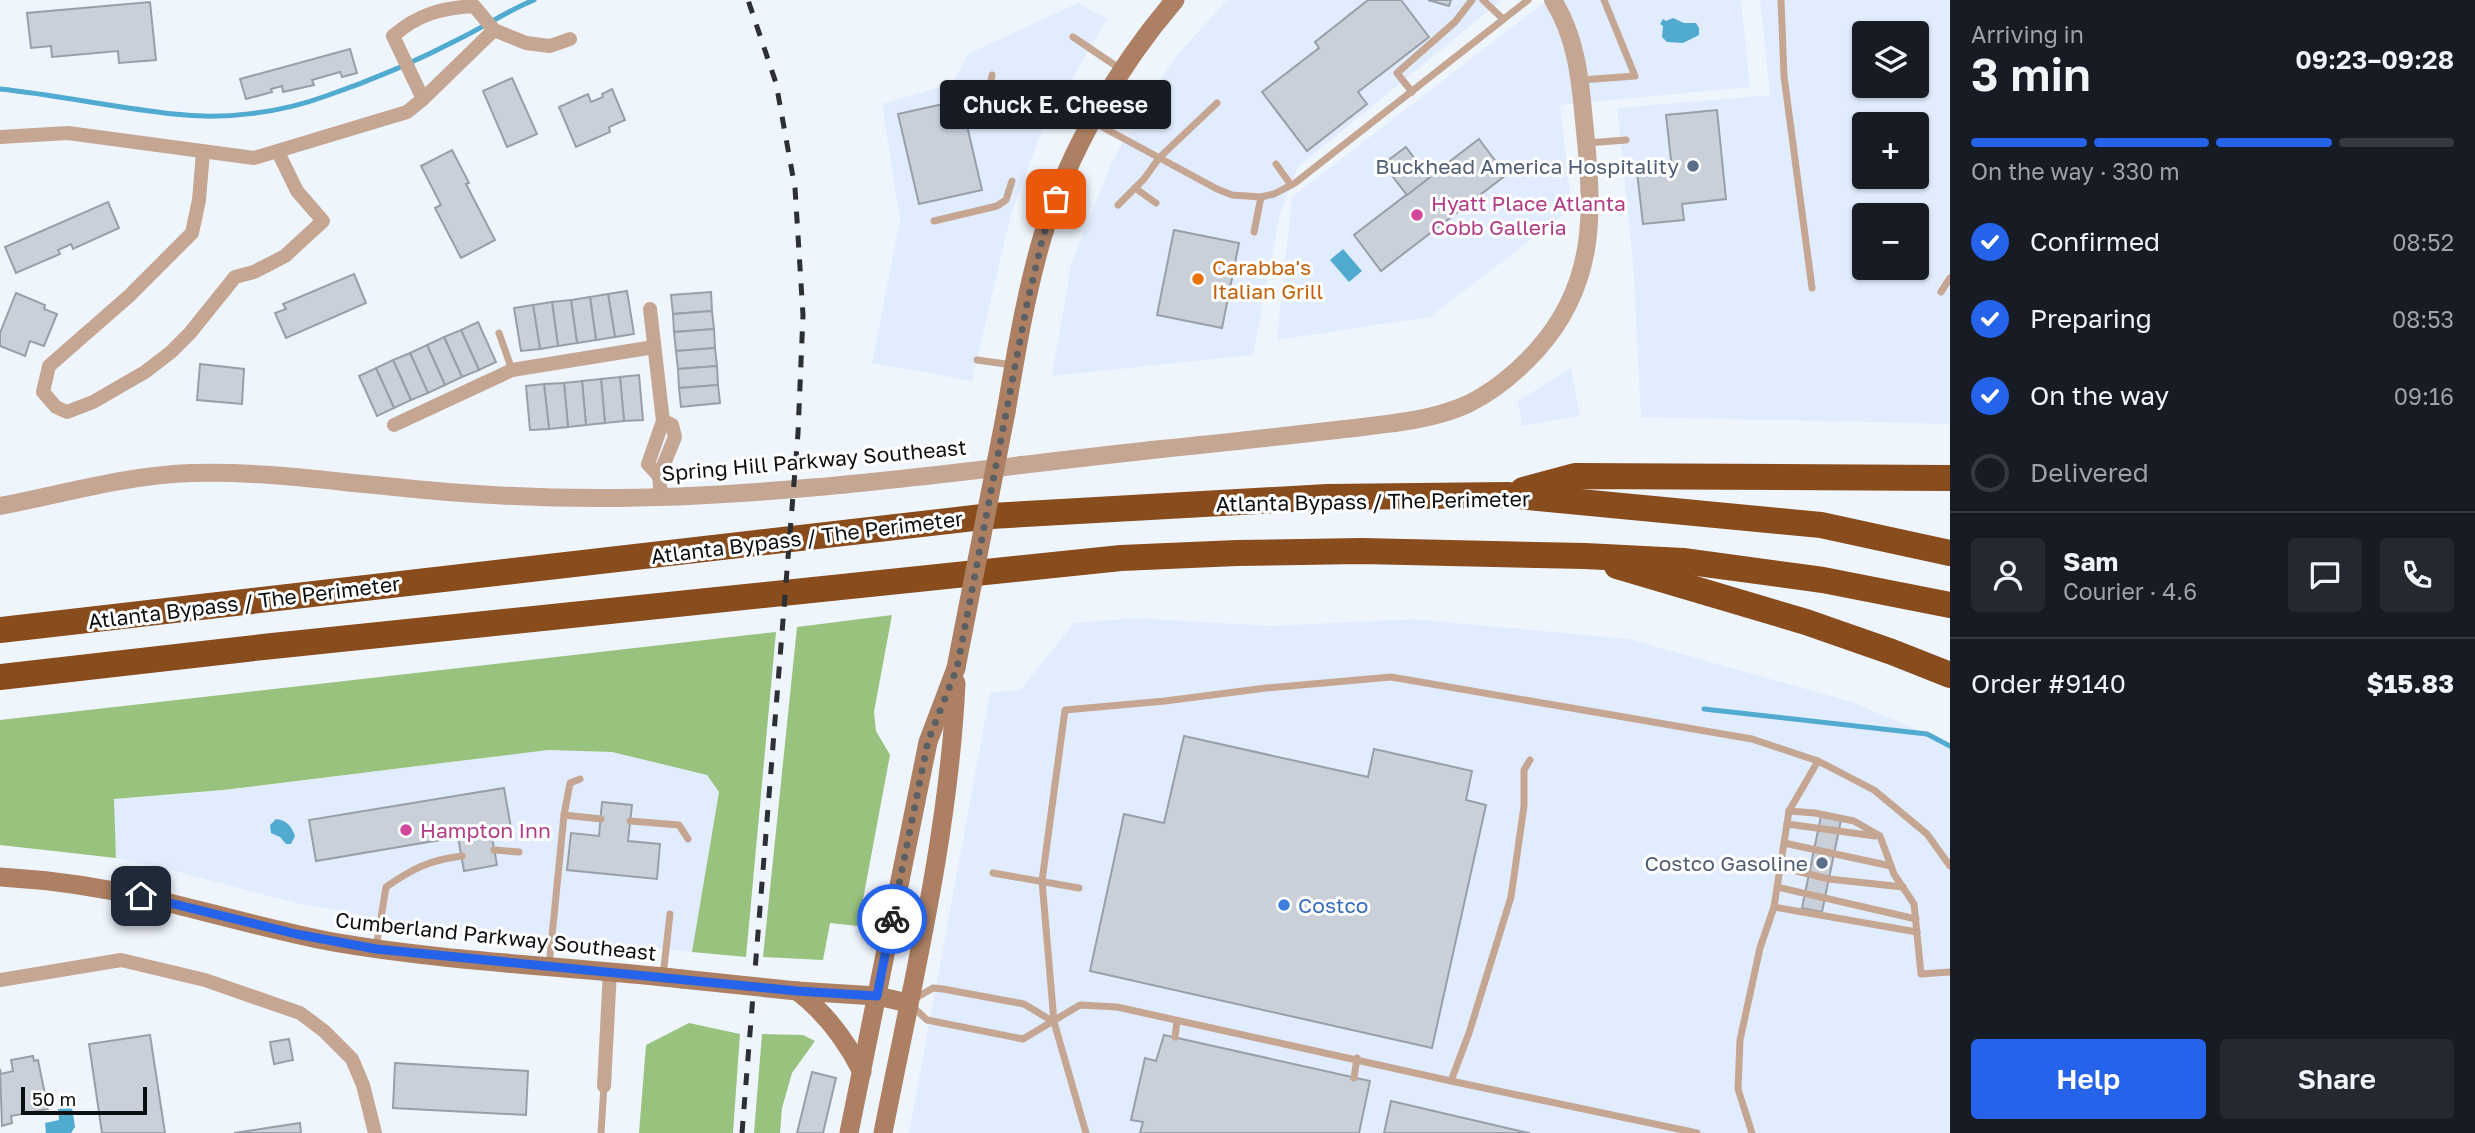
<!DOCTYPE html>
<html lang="en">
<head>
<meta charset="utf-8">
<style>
	:root { --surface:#171b24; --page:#242831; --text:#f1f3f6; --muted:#9ea1a6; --line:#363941; --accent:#2563eb }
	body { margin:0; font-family:"Golos Text",sans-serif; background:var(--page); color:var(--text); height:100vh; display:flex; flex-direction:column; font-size:26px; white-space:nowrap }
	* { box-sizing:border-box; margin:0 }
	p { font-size:23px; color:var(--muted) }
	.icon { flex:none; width:38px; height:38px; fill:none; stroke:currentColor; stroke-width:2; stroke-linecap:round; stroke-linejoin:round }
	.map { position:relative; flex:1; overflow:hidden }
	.drawer { display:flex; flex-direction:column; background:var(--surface); width:525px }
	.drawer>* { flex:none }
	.controls { position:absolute; left:1852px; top:21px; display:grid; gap:14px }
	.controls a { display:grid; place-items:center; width:77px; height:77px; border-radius:7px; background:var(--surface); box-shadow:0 2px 5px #0004; font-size:35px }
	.scale { position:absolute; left:21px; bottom:18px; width:126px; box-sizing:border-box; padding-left:7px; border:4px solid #0c0f12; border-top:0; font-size:19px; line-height:24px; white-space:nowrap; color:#0c0f12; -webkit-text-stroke:5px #fff; paint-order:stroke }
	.pin { position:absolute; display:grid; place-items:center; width:60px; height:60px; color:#fff; margin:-30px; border-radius:14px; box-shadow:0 4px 10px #0006 }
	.courier { position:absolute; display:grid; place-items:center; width:70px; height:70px; margin:-35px; border:5px solid #2563eb; border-radius:50%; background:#fff; color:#222; box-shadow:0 2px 9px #0007 }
	.bubble { position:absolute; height:49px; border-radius:7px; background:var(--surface); box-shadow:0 2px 5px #0004; font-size:23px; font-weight:600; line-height:49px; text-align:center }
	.summary em { font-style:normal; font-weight:600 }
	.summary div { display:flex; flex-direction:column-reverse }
	.summary { display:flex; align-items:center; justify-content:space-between; height:119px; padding:0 21px }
	h1 { font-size:46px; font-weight:600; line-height:52px }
	.bar { display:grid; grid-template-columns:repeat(4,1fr); gap:10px 7px; align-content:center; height:84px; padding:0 21px }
	.bar i { height:9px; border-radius:5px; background:var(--line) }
	.bar .selected { background:var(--accent) }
	.bar p { grid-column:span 4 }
	.line { display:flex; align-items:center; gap:18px; padding:0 21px; border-top:2px solid var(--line) }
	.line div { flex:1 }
	.round { display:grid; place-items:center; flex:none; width:74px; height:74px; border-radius:7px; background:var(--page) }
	ol { padding:0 21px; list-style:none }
	li { display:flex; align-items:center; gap:21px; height:77px }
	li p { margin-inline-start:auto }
	li .icon { padding:7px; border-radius:50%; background:var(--accent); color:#fff; stroke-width:4 }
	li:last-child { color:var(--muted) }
	li i { width:38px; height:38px; border:4px solid var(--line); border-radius:50% }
	.action { display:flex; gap:14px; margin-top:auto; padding:14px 21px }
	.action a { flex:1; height:80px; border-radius:7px; background:var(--accent); color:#fff; font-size:28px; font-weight:600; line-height:80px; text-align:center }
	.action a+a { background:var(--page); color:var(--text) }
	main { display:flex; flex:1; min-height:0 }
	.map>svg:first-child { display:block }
</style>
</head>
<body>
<main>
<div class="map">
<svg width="1950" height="1133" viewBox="0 0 1950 1133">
	<rect width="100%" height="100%" fill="#eff5fd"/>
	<g fill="#e1edfe" fill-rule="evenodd">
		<path d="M 1227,0 L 1502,0 L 1298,167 L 1280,214 L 1253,355 L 1052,376 L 1071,265 L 1111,164 L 1143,106 L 1176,56 Z"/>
		<path d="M 1547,0 L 1741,0 L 1750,87 L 1560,105 L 1572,208 L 1430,317 L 1277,340 L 1292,197 Z"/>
		<path d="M 1760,0 L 1950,0 L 1950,424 L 1641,417 L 1633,262 L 1617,108 L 1770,95 ZM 1864,33 L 1916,33 L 1916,86 L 1864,86 ZM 1864,124 L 1916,124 L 1916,177 L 1864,177 ZM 1864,215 L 1916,215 L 1916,268 L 1864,268 Z"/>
		<path d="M 1078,3 L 1107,19 L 1042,130 L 1011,214 L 972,381 L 872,363 L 900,220 L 882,104 L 953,83 L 968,54 Z"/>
		<path d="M 1571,368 L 1580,416 L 1522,426 L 1518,401 Z"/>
		<path d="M 1134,618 L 1271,626 L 1413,619 L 1629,639 L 1852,702 L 1950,744 L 1950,1133 L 909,1133 L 990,693 L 1021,689 L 1074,623 Z"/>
		<path d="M 548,750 L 612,752 L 707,775 L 719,792 L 692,952 L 396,922 L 296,903 L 174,871 L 116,858 L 114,799 L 223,790 Z"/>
	</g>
	<g fill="#9ac27f">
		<path d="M 892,615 L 874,712 L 876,731 L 890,755 L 858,926 L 830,923 L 823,960 L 763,957 L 797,627 Z"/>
		<path d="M 776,632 L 746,957 L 692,952 L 719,792 L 707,775 L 612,752 L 548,750 L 223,790 L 114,799 L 116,858 L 0,845 L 0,720 Z"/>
		<path d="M 689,1023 L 740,1034 L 733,1133 L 639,1133 L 646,1045 Z"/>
		<path d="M 762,1034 L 803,1035 L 815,1041 L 792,1073 L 782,1108 L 780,1133 L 754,1133 Z"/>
	</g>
	<g fill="#51abd1">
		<path d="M 1673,18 L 1684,23 L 1696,23 L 1699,28 L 1699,35 L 1683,43 L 1667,42 L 1662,37 L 1663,26 L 1660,24 L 1663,19 L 1666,21 Z"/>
		<path d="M 1343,249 L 1362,271 L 1349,282 L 1330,260 Z"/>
		<path d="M 276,819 C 287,820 292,827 295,836 L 291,844 L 286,844 L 280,837 L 271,833 L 270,825 Z"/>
		<path d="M 72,1107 L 75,1127 L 71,1133 L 46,1133 L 45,1123 L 59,1120 L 58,1109 Z"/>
	</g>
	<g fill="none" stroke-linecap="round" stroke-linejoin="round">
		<g stroke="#51abd1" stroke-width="5">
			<path d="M 0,89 C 58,95 116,108 174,114 C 223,120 280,113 326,96 C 373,80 419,60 463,37 C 487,25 509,10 534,0"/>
			<path d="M 1704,709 L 1927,734 L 1950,746"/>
		</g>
	</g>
	<g fill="#c9d0da" stroke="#989fa8" stroke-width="2">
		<path d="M 1368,0 L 1401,0 L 1429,37 L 1358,92 L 1367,104 L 1307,151 L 1262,92 L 1319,48 L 1315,42 Z"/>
		<path d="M 1428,0 L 1451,0 L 1449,6 Z"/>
		<path d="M 150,2 L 156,60 L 119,63 L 118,51 L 52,57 L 51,46 L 31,48 L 27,13 Z"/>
		<path d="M 350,49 L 357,73 L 342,77 L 340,72 L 312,80 L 314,85 L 283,92 L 282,86 L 271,89 L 272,92 L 246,99 L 240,79 Z"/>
		<path d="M 512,78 L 537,134 L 507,147 L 483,91 Z"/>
		<path d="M 612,89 L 625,120 L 609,127 L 610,132 L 576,147 L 559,107 L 588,94 L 591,102 L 603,97 L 602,94 Z"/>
		<path d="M 961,100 L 982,190 L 919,204 L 898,114 Z"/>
		<path d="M 1717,110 L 1726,199 L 1682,204 L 1684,220 L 1643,224 L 1637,172 L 1672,169 L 1666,115 Z"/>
		<path d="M 1479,139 L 1506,175 L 1381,271 L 1354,235 Z"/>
		<path d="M 1406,147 L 1429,178 L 1407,195 L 1383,164 Z"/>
		<path d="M 452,150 L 469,183 L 466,184 L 495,240 L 461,258 L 435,208 L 441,205 L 421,166 Z"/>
		<path d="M 108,202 L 119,228 L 73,249 L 71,244 L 58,250 L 60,254 L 16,273 L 5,247 Z"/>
		<path d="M 1174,230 L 1239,243 L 1222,328 L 1157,315 Z"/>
		<path d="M 354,274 L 366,303 L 286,338 L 275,313 L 286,309 L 283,304 Z"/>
		<path d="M 627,291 L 634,334 L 615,337 L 608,294 Z"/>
		<path d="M 711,292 L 712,311 L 673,314 L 671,295 Z"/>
		<path d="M 16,293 L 45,305 L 44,309 L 57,314 L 44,346 L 30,341 L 25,356 L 0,346 L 0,333 Z"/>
		<path d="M 608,294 L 615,337 L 596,340 L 590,297 Z"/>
		<path d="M 590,297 L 596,340 L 577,343 L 571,300 Z"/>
		<path d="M 571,300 L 577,343 L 558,346 L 552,302 Z"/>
		<path d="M 552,302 L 558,346 L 540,349 L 533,305 Z"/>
		<path d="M 533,305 L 540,349 L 521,351 L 514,308 Z"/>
		<path d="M 712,311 L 714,329 L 674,332 L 673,314 Z"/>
		<path d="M 478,322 L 496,362 L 479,370 L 461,330 Z"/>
		<path d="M 714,329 L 715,348 L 676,351 L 674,332 Z"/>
		<path d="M 461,330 L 479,370 L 462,377 L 444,337 Z"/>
		<path d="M 444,337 L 462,377 L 445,385 L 427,345 Z"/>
		<path d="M 427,345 L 445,385 L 428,393 L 410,353 Z"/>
		<path d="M 715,348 L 717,366 L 678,369 L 676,351 Z"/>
		<path d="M 410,353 L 428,393 L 411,400 L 393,360 Z"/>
		<path d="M 393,360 L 411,400 L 394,408 L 376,368 Z"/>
		<path d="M 200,364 L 244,369 L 242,404 L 197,400 Z"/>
		<path d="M 717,366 L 718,385 L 679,388 L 678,369 Z"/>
		<path d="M 376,368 L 394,408 L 377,416 L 359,376 Z"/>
		<path d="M 639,375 L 643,420 L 624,421 L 620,377 Z"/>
		<path d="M 620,377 L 624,421 L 605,423 L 601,379 Z"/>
		<path d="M 601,379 L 605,423 L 586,425 L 582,381 Z"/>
		<path d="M 582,381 L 586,425 L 568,427 L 564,383 Z"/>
		<path d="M 564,383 L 568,427 L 549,429 L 544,384 Z"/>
		<path d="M 544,384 L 549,429 L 530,430 L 526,386 Z"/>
		<path d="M 718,385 L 720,403 L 681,407 L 679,388 Z"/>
		<path d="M 1184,736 L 1368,777 L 1374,749 L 1472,771 L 1466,800 L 1486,805 L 1432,1048 L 1090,971 L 1124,814 L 1164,823 Z"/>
		<path d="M 504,788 L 511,828 L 491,832 L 497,865 L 464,871 L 458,837 L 316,861 L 309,820 Z"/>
		<path d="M 602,802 L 632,805 L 628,841 L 660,844 L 657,879 L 567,870 L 571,833 L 599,836 Z"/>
		<path d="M 1821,816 L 1841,820 L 1822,912 L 1802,908 Z"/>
		<path d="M 150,1035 L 165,1133 L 102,1133 L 89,1044 Z"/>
		<path d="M 1164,1035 L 1370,1081 L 1359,1133 L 1140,1133 L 1143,1122 L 1131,1120 L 1145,1058 L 1156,1061 Z"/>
		<path d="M 289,1039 L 293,1060 L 274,1064 L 270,1042 Z"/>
		<path d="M 33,1056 L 34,1061 L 38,1060 L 48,1109 L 11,1116 L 12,1123 L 2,1126 L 0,1069 L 1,1074 L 13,1071 L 11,1060 Z"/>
		<path d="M 395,1063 L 528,1071 L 526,1115 L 393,1108 Z"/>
		<path d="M 812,1072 L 836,1078 L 823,1133 L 797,1133 Z"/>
		<path d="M 1391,1101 L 1524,1132 L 1530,1133 L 1384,1133 Z"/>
		<path d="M 300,1123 L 301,1133 L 234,1133 Z"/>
	</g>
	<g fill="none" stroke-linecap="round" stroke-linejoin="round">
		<g stroke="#c5a693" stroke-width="7">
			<path d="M 1483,0 L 1503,19"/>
			<path d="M 1781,0 L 1784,76 L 1812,288"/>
			<path d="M 1073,37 L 1122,70"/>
			<path d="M 1581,80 L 1635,76 L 1604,0"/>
			<path d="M 989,92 L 992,75"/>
			<path d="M 1412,92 L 1397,73 L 1455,22 L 1472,0"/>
			<path d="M 1093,122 L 1217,189 L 1232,195 L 1261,197 L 1274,194 L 1295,183 L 1528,0"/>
			<path d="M 1587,143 L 1626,140"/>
			<path d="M 1276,164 L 1291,185"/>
			<path d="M 1135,188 L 1156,203"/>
			<path d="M 1118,205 L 1144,179 L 1159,158 L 1217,103"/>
			<path d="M 934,221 L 997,206 L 1006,200 L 1012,181"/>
			<path d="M 1254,232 L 1261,197"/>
			<path d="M 1941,292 L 1950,278"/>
			<path d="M 499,333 L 512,370"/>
			<path d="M 977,360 L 1013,365"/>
			<path d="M 1530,760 L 1524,770 L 1524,806 L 1511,897 L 1469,1033 L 1451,1081 L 1697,1133"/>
			<path d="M 1789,811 L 1815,813 L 1854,821 L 1880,836 L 1894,874 L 1914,904 L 1921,974 L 1950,972"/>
			<path d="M 564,815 L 601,819"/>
			<path d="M 630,821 L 679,825 L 688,839"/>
			<path d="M 1787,824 L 1875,836"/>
			<path d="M 1784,843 L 1891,866"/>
			<path d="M 494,850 L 519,852"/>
			<path d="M 1780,867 L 1829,879 L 1903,887"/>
			<path d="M 993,873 L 1079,888"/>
			<path d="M 1777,887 L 1916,919"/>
			<path d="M 1774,907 L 1917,932"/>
			<path d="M 376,948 L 386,887 C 412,869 429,860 462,856"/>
			<path d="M 549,966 L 564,815 L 570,783 L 580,779"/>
			<path d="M 663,976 L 670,914"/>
			<path d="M 914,999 L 933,988 L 943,989 L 1024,1004 L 1054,1022"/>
			<path d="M 912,1006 L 927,1020 L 1023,1039 L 1080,1005 L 1117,1007 L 1451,1081"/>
			<path d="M 1175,1037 L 1177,1021"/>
			<path d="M 1354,1078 L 1357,1058"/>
			<path d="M 601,1133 L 604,1086"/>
			<path d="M 1086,1133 L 1054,1022 L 1042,881 L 1065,710 L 1165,701 L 1266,688 L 1391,677 L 1752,739 L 1818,761 L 1874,790 L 1927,834 L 1950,866"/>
			<path d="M 1752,1133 L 1738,1089 L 1740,1040 L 1760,948 L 1774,907 L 1789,811 L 1818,761"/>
		</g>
		<g stroke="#c5a693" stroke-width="14">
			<path d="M 423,99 L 393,36 C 418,14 442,8 474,6 L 494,30 L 526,43 L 550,46 L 570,39"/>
			<path d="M 0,137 L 68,133 L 254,158 L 407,112 L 423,99 L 494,30"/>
			<path d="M 203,152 L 199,200 L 192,233 L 129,296 L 49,366 L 43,392 L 56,407 L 67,412 L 93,402 L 145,372 L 171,352 L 190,333 L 235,277 L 254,272 L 285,256 L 323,221 L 297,191 L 278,152"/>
			<path d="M 650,309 L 663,421 L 648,464 L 659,476"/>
			<path d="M 394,425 L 512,370 L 654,347"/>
			<path d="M 661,496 L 659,476 L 675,437 L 672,425 L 663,421"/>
			<path d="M 0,980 L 121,960 L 205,980 L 300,1013 L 324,1031 L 352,1059 L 363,1085 L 375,1133"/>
			<path d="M 604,1086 L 610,971"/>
		</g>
		<path stroke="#c5a693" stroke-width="18" d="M 0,506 C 63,494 127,475 192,473 C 257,471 320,480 385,486 C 457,494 528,498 599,498 C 786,498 975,469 1161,449 C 1222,443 1284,436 1345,429 C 1386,424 1431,421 1468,404 C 1494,391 1518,371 1537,350 C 1599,281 1593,207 1584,121 C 1580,77 1576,37 1553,0"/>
		<g stroke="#ad8063" stroke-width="19">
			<path d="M 1006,412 C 1016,353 1026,292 1043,235 C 1068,152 1119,65 1175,0"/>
			<path d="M 0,877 C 53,880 106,888 157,900 C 216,914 274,931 333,942 C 448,962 566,966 682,979"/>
			<path d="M 797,991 L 877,996 L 908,1003"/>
			<path d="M 797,991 C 826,1013 846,1040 862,1072"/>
			<path d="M 849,1133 L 928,742 L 956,668"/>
			<path d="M 883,1133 C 912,984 949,835 956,683"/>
		</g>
		<g stroke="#894c1d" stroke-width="26">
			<path d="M 1523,490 L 1575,476 L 1950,478"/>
			<path d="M 1617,566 L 1806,622 L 1892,652 L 1950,675"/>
			<path d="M 0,630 L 991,516 L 1327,497 L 1507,495 L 1821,525 L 1950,553"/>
			<path d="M 0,677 L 263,647 L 1121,558 L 1237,553 L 1362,551 L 1585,556 L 1683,561 L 1823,580 L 1950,605"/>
		</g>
		<path stroke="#2c3033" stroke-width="5" stroke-dasharray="12 12" stroke-linecap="butt" d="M 742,1133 L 798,433 L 803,315 L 795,188 L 776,83 L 748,0"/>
		<g stroke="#ad8063" stroke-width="19">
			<path d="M 956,668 L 1006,412"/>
			<path d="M 682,979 L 797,991"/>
		</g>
	</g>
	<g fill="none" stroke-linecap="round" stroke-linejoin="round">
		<path stroke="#5b6064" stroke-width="7" stroke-dasharray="0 12.6" d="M 892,919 L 928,741 L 957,668 L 1027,304 L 1043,236 L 1056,199"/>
		<path stroke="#2563eb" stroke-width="9" d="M 141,896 L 296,934 L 376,949 L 797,991 L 877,996 L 892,919"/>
	</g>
	<g fill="#5c6f8a" stroke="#fff" stroke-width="2.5">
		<circle cx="1693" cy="166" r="7"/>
		<circle cx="1822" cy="863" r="7"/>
	</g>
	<g fill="#d1479c" stroke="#fff" stroke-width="2.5">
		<circle cx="1417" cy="215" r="7"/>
		<circle cx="406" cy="830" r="7"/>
	</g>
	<circle fill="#e8710a" stroke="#fff" stroke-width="2.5" cx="1198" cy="279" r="7"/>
	<circle fill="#3f7fe0" stroke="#fff" stroke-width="2.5" cx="1284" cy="905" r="7"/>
	<g text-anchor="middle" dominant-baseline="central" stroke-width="6" stroke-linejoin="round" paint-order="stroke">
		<g font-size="21" fill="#4e5e75" stroke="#fff" text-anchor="end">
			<text x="1679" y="166">Buckhead America Hospitality</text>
			<text x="1808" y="863">Costco Gasoline</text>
		</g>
		<g font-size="21" fill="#b23c85" stroke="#fff" text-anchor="start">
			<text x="1431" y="203">Hyatt Place Atlanta<tspan x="1431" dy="24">Cobb Galleria</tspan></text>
			<text x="420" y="830">Hampton Inn</text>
		</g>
		<g font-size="21" fill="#c56008" stroke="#fff" text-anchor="start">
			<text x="1212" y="267">Carabba's<tspan x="1212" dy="24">Italian Grill</tspan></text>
		</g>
		<g font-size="21" fill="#0c0f12" stroke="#fff">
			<text transform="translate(814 460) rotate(-5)">Spring Hill Parkway Southeast</text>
			<text transform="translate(1373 501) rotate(-1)">Atlanta Bypass / The Perimeter</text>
			<text transform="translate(807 537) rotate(-7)">Atlanta Bypass / The Perimeter</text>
			<text transform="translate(244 602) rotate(-7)">Atlanta Bypass / The Perimeter</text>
			<text transform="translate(496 936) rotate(6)">Cumberland Parkway Southeast</text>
		</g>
		<g font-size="21" fill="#366cbe" stroke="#fff" text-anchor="start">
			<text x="1298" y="905">Costco</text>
		</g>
	</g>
</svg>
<div class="controls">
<a><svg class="icon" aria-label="layers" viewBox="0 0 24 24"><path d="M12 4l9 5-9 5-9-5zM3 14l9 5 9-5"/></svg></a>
<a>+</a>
<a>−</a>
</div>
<div class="scale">50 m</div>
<div class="pin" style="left:1056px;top:199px;background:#ea580c"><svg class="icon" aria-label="bag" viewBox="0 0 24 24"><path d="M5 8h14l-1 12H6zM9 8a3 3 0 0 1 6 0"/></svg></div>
<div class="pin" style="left:141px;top:896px;background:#1f2937"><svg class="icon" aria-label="home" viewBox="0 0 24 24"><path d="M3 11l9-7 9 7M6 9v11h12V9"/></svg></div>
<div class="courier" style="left:892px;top:919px"><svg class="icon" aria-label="bike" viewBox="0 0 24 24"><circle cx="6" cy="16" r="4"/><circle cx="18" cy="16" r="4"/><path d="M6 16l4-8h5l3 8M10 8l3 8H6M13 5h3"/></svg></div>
<div class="bubble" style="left:940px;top:80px;width:231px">Chuck E. Cheese</div>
</div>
<section class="drawer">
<div class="summary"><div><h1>3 min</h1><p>Arriving in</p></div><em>09:23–09:28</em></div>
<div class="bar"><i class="selected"></i><i class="selected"></i><i class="selected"></i><i></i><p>On the way · 330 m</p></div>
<ol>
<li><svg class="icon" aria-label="check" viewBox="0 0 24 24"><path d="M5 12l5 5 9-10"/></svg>Confirmed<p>08:52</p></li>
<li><svg class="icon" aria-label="check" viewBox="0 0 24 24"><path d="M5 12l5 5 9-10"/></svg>Preparing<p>08:53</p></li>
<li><svg class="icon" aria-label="check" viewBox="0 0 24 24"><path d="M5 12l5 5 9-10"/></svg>On the way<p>09:16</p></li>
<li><i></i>Delivered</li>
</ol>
<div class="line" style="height:126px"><a class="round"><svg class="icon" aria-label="person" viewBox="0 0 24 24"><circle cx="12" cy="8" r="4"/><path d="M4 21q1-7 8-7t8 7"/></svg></a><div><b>Sam</b><p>Courier · 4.6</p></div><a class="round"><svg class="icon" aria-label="chat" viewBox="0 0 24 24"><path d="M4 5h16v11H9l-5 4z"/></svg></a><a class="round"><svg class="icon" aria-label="phone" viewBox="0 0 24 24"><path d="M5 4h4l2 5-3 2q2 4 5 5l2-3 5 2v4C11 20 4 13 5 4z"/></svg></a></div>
<div class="line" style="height:91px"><div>Order #9140</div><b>$15.83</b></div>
<div class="action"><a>Help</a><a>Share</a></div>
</section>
</main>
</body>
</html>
